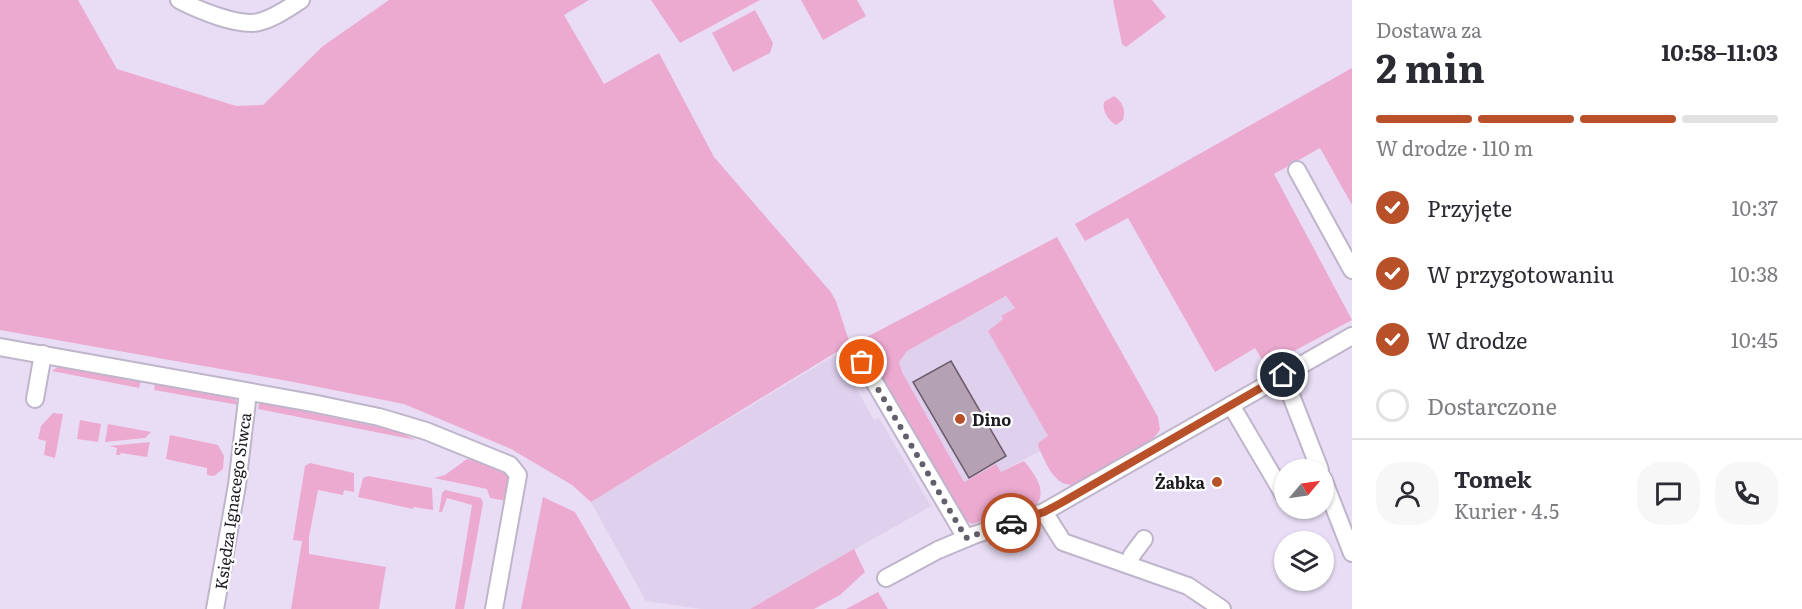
<!DOCTYPE html>
<html lang="pl">
<head>
<meta charset="utf-8">
<style>
	:root { --surface:#fff; --page:#f7f7f7; --text:#2b2b33; --muted:#7c7c81; --line:#e1e1e2; --accent:#b85129 }
	body { margin:0; font-family:Literata,serif; background:var(--page); color:var(--text); height:100vh; display:flex; flex-direction:column; font-size:22px; white-space:nowrap }
	* { box-sizing:border-box; margin:0 }
	p { font-size:20px; color:var(--muted) }
	.icon { flex:none; width:33px; height:33px; fill:none; stroke:currentColor; stroke-width:2; stroke-linecap:round; stroke-linejoin:round }
	.map { position:relative; flex:1; overflow:hidden }
	.drawer { display:flex; flex-direction:column; background:var(--surface); width:450px }
	.drawer>* { flex:none }
	.needle { width:39px; rotate:61deg }
	.buttons { position:absolute; left:1274px; top:459px; display:grid; gap:12px }
	.buttons a { display:grid; place-items:center; width:60px; height:60px; border-radius:50%; background:var(--surface); box-shadow:0 2px 4px #0004; font-size:30px }
	.pin { position:absolute; display:grid; place-items:center; width:51px; height:51px; color:#fff; margin:-26px; border:3px solid #fff; border-radius:50%; box-shadow:0 2px 6px #0007 }
	.courier { position:absolute; display:grid; place-items:center; width:60px; height:60px; margin:-30px; border:4px solid #b85129; border-radius:50%; background:#fff; color:#222; box-shadow:0 2px 8px #0007 }
	.headline em { font-style:normal; font-weight:700 }
	.headline div { display:flex; flex-direction:column-reverse }
	.headline { display:flex; align-items:center; justify-content:space-between; height:102px; padding:0 24px }
	h1 { font-size:39px; font-weight:700; line-height:45px }
	.bar { display:grid; grid-template-columns:repeat(4,1fr); gap:9px 6px; align-content:center; height:72px; padding:0 24px }
	.bar i { height:8px; border-radius:4px; background:var(--line) }
	.bar .selected { background:var(--accent) }
	.bar p { grid-column:span 4 }
	.line { display:flex; align-items:center; gap:15px; padding:0 24px; border-top:2px solid var(--line) }
	.line div { flex:1 }
	.round { display:grid; place-items:center; flex:none; width:63px; height:63px; border-radius:24px; background:var(--page) }
	ol { padding:0 24px; list-style:none }
	li { display:flex; align-items:center; gap:18px; height:66px }
	li p { margin-inline-start:auto }
	li .icon { padding:6px; border-radius:50%; background:var(--accent); color:#fff; stroke-width:4 }
	li:last-child { color:var(--muted) }
	li i { width:33px; height:33px; border:3px solid var(--line); border-radius:50% }
	main { display:flex; flex:1; min-height:0 }
	.map>svg:first-child { display:block }
</style>
</head>
<body>
<main>
<div class="map">
<svg width="1352" height="609" viewBox="0 0 1352 609">
	<rect width="100%" height="100%" fill="#e8ddf4"/>
	<g fill="#dfd1ee">
		<path d="M 1007,296 L 1015,308 L 1001,316 L 1048,437 L 1039,442 L 1038,447 L 1040,451 L 1001,472 L 996,464 L 964,482 L 902,372 L 899,362 L 907,351 Z"/>
		<path d="M 837,354 L 874,420 L 879,418 L 931,506 L 750,609 L 701,609 L 646,601 L 591,502 Z"/>
	</g>
	<g fill="#edaad0">
		<path d="M 0,0 L 78,0 L 117,69 L 236,106 L 263,105 L 323,46 L 389,0 L 589,0 L 564,15 L 604,84 L 659,53 L 714,157 L 830,291 L 836,301 L 849,341 L 843,348 L 591,502 L 572,485 L 511,449 L 404,404 L 283,380 L 0,330 Z"/>
		<path d="M 651,0 L 760,0 L 680,43 Z"/>
		<path d="M 801,0 L 857,0 L 866,16 L 823,40 Z"/>
		<path d="M 1113,0 L 1152,0 L 1166,17 L 1126,47 L 1122,44 Z"/>
		<path d="M 755,10 L 773,43 L 770,53 L 733,72 L 712,33 Z"/>
		<path d="M 1352,68 L 1352,205 L 1320,148 L 1274,174 L 1352,320 L 1266,366 L 1255,348 L 1215,372 L 1128,218 L 1085,241 L 1075,224 Z"/>
		<path d="M 1114,96 C 1123,102 1126,111 1123,120 L 1116,125 C 1108,120 1102,111 1104,102 Z"/>
		<path d="M 1057,237 L 1158,417 L 1160,430 L 1151,441 L 1075,485 C 1053,487 1047,463 1038,447 L 1039,442 L 1048,436 L 988,331 L 1003,319 L 1001,316 L 1015,308 L 1006,296 L 907,351 L 899,362 L 902,372 L 964,482 L 996,464 L 1001,472 L 1024,461 C 1034,473 1048,491 1036,505 L 972,524 L 965,520 L 867,356 L 865,338 Z"/>
		<path d="M 59,366 L 141,381 L 139,388 L 52,371 Z"/>
		<path d="M 155,384 L 235,399 L 239,405 L 154,390 Z"/>
		<path d="M 264,403 L 393,430 L 416,440 L 258,409 L 259,404 Z"/>
		<path d="M 53,413 L 63,414 L 55,458 L 44,455 L 46,441 L 38,439 L 41,426 Z"/>
		<path d="M 80,420 L 101,424 L 98,442 L 77,439 Z"/>
		<path d="M 108,424 L 151,432 L 145,438 L 105,442 Z"/>
		<path d="M 170,435 L 218,445 L 224,456 L 223,469 L 214,476 L 207,475 L 207,468 L 166,459 Z"/>
		<path d="M 150,442 L 147,457 L 121,453 L 120,455 L 116,455 L 117,448 L 109,446 Z"/>
		<path d="M 467,459 C 479,462 507,465 509,481 C 509,487 507,495 507,501 L 490,498 L 487,489 L 434,478 L 445,475 Z"/>
		<path d="M 310,463 L 354,473 L 354,492 L 344,490 L 343,495 L 318,490 L 309,537 L 309,554 L 386,567 L 379,609 L 291,609 L 302,541 L 293,540 L 305,466 Z"/>
		<path d="M 368,476 L 432,488 L 433,510 L 414,507 L 413,509 L 358,497 L 363,478 Z"/>
		<path d="M 445,490 L 481,498 L 483,503 L 464,609 L 455,609 L 472,505 L 447,498 L 442,512 L 439,512 L 442,493 Z"/>
		<path d="M 543,497 L 575,512 L 631,609 L 521,609 Z"/>
		<path d="M 854,549 L 865,572 L 840,595 L 814,609 L 750,609 Z"/>
		<path d="M 878,592 L 888,609 L 846,609 Z"/>
	</g>
	<path fill="#b4a2b4" stroke="#6c5c6c" stroke-width="1.5" d="M 951,361 L 1006,456 L 969,478 L 913,382 Z"/>
	<g fill="none" stroke-linecap="round" stroke-linejoin="round">
		<defs>
			<g id="minor">
				<path d="M 179,0 C 198,10 239,27 259,22 C 275,18 288,8 301,0"/>
				<path d="M 1297,170 L 1352,270"/>
				<path d="M 0,347 L 312,403 L 379,417 L 426,431 L 510,465 L 518,475 L 494,609"/>
				<path d="M 862,361 L 966,538"/>
				<path d="M 1283,375 L 1320,470"/>
				<path d="M 35,399 L 43,354"/>
				<path d="M 1231,405 L 1284,495"/>
				<path d="M 1323,479 L 1352,553"/>
				<path d="M 1044,512 L 1063,542 L 1188,586 L 1222,609"/>
				<path d="M 1129,565 L 1132,555 L 1144,539"/>
				<path d="M 886,578 L 938,550 L 974,535 L 1044,512 L 1352,336"/>
				<path d="M 215,609 L 237,485 L 248,392"/>
			</g>
		</defs>
		<use href="#minor" stroke="#bfb5ca" stroke-width="20"/>
		<use href="#minor" stroke="#fff" stroke-width="16"/>
	</g>
	<g fill="none" stroke-linecap="round" stroke-linejoin="round">
		<path stroke="#655e6c" stroke-width="6" stroke-dasharray="0 10.8" d="M 862,362 L 966,538 L 1011,523"/>
		<path stroke="#b85129" stroke-width="8" d="M 1011,523 L 1044,512 L 1061,503 L 1283,375"/>
	</g>
	<g fill="#b85129" stroke="#fff" stroke-width="2">
		<circle cx="960" cy="419" r="6"/>
		<circle cx="1217" cy="482" r="6"/>
	</g>
	<g text-anchor="middle" dominant-baseline="central" stroke-width="4.5" stroke-linejoin="round" paint-order="stroke">
		<g font-size="16" font-weight="bold" fill="#1e1a22" stroke="#fff" text-anchor="start">
			<text x="972" y="419">Dino</text>
			<text x="1205" y="482" text-anchor="end">Żabka</text>
		</g>
		<g font-size="16" fill="#1e1a22" stroke="#fff">
			<text transform="translate(232 501) rotate(-82)">Księdza Ignacego Siwca</text>
		</g>
	</g>
</svg>
<div class="buttons">
<a><svg class="needle" viewBox="-14 -14 28 28"><path d="M0-13l5 13h-10z" fill="#e53935"/><path d="M0 13l5-13h-10z" fill="#7c7c81"/></svg></a>
<a><svg class="icon" aria-label="layers" viewBox="0 0 24 24"><path d="M12 4l9 5-9 5-9-5zM3 14l9 5 9-5"/></svg></a>
</div>
<div class="pin" style="left:862px;top:362px;background:#ea580c"><svg class="icon" aria-label="bag" viewBox="0 0 24 24"><path d="M5 8h14l-1 12H6zM9 8a3 3 0 0 1 6 0"/></svg></div>
<div class="pin" style="left:1283px;top:375px;background:#1f2937"><svg class="icon" aria-label="home" viewBox="0 0 24 24"><path d="M3 11l9-7 9 7M6 9v11h12V9"/></svg></div>
<div class="courier" style="left:1011px;top:523px"><svg class="icon" aria-label="car" viewBox="0 0 24 24"><path d="M5 17H2v-5l4-1 3-4h7l3 4 3 1v5h-3M9 17h6M6 11h13"/><circle cx="7" cy="17" r="2"/><circle cx="17" cy="17" r="2"/></svg></div>
</div>
<section class="drawer">
<div class="headline"><div><h1>2 min</h1><p>Dostawa za</p></div><em>10:58–11:03</em></div>
<div class="bar"><i class="selected"></i><i class="selected"></i><i class="selected"></i><i></i><p>W drodze · 110 m</p></div>
<ol>
<li><svg class="icon" aria-label="check" viewBox="0 0 24 24"><path d="M5 12l5 5 9-10"/></svg>Przyjęte<p>10:37</p></li>
<li><svg class="icon" aria-label="check" viewBox="0 0 24 24"><path d="M5 12l5 5 9-10"/></svg>W przygotowaniu<p>10:38</p></li>
<li><svg class="icon" aria-label="check" viewBox="0 0 24 24"><path d="M5 12l5 5 9-10"/></svg>W drodze<p>10:45</p></li>
<li><i></i>Dostarczone</li>
</ol>
<div class="line" style="height:108px"><a class="round"><svg class="icon" aria-label="person" viewBox="0 0 24 24"><circle cx="12" cy="8" r="4"/><path d="M4 21q1-7 8-7t8 7"/></svg></a><div><b>Tomek</b><p>Kurier · 4.5</p></div><a class="round"><svg class="icon" aria-label="chat" viewBox="0 0 24 24"><path d="M4 5h16v11H9l-5 4z"/></svg></a><a class="round"><svg class="icon" aria-label="phone" viewBox="0 0 24 24"><path d="M5 4h4l2 5-3 2q2 4 5 5l2-3 5 2v4C11 20 4 13 5 4z"/></svg></a></div>
</section>
</main>
</body>
</html>
